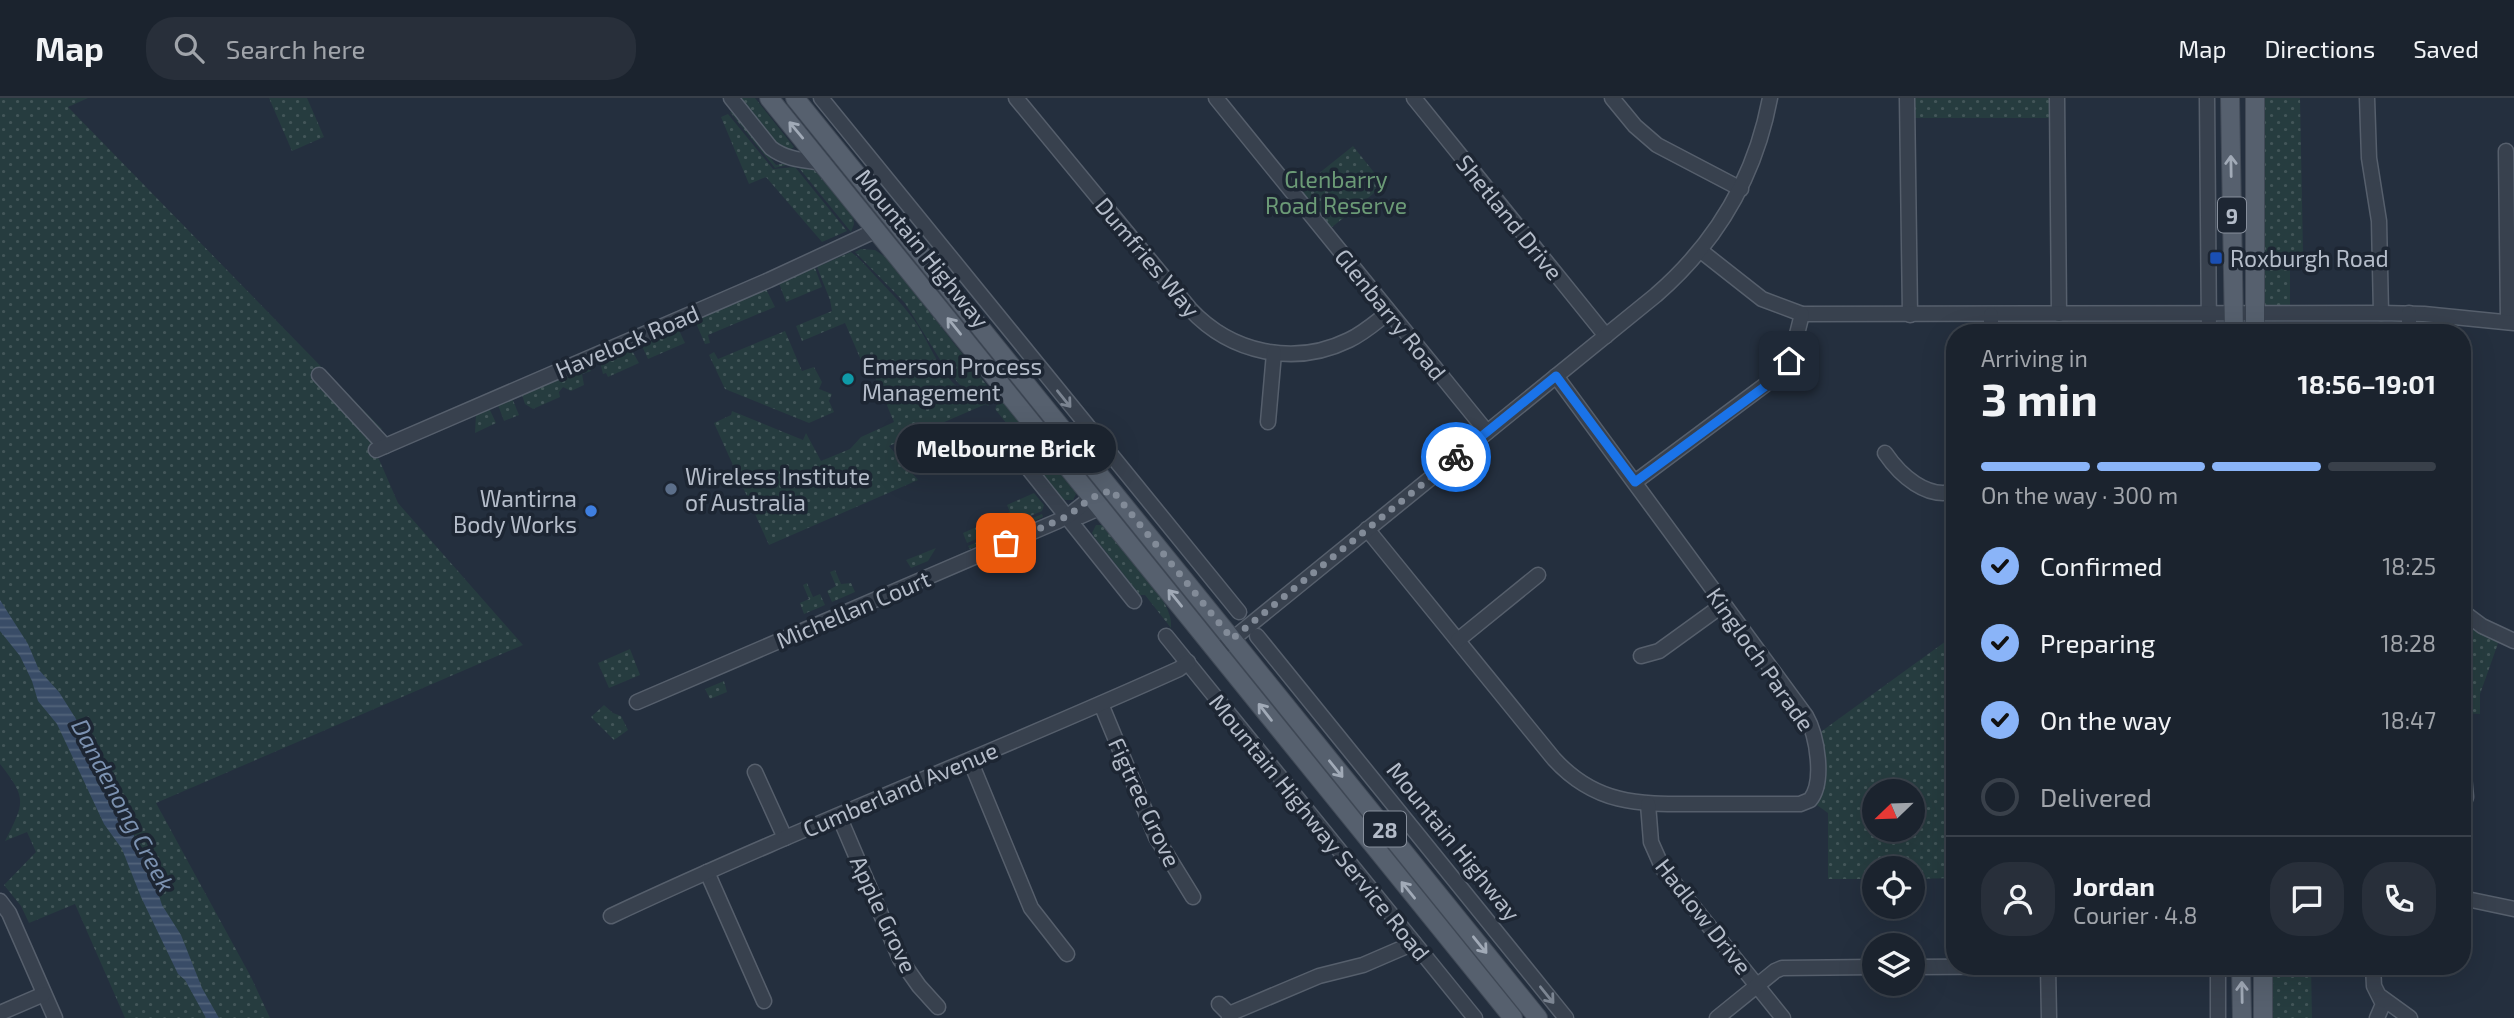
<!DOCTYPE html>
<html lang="en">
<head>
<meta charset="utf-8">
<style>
	:root { --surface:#1b232e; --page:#282f3a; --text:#f1f3f6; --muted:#a0a4aa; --line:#39404a; --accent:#8ab4f8 }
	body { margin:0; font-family:"Exo 2",sans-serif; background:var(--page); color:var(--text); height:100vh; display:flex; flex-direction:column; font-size:26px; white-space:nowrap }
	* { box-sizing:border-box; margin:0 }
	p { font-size:23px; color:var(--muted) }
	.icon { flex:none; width:38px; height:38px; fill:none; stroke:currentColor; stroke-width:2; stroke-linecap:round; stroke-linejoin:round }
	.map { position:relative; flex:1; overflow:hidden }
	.sheet { position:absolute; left:1946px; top:226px; width:525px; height:651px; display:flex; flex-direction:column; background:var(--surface); border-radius:28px; box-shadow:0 7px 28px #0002,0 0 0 2px var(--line) }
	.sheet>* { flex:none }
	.needle { width:46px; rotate:247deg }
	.buttons { position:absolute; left:1862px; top:681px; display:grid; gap:14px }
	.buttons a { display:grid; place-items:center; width:63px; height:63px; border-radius:50%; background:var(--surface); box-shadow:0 7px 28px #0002,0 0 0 2px var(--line); font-size:35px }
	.pin { position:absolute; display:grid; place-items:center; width:60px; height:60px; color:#fff; margin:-30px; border-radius:14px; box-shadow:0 4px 10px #0006 }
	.courier { position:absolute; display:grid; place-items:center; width:70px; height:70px; margin:-35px; border:5px solid #1a73e8; border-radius:50%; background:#fff; color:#222; box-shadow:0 2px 9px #0007 }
	.bubble { position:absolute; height:49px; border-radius:24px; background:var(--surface); box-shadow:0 7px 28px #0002,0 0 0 2px var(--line); font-size:23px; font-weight:700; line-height:49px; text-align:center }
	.overview em { font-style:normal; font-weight:700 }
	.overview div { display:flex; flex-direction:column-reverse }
	.overview { display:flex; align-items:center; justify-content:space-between; height:119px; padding:0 35px }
	h1 { font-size:46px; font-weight:700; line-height:52px }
	.bar { display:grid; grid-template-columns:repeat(4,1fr); gap:10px 7px; align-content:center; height:84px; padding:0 35px }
	.bar i { height:9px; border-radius:5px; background:var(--line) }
	.bar .active { background:var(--accent) }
	.bar p { grid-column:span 4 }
	.line { display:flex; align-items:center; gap:18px; padding:0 35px; border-top:2px solid var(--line) }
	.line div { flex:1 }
	.round { display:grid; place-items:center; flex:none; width:74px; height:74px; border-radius:28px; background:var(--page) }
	ol { padding:0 35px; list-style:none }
	li { display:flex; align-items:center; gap:21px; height:77px }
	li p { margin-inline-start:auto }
	li .icon { padding:7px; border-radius:50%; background:var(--accent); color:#111; stroke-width:4 }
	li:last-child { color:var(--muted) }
	li i { width:38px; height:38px; border:4px solid var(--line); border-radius:50% }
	header { display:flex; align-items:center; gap:42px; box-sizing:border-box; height:98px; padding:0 35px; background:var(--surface); border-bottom:2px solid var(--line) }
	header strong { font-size:33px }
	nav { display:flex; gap:38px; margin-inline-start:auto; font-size:24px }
	.search { width:490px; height:63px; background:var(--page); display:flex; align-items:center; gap:18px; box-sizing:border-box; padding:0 24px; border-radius:28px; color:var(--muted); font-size:26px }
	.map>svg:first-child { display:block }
</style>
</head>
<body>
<header>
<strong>Map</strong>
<div class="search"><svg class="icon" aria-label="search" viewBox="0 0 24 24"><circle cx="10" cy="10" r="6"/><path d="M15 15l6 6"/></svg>Search here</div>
<nav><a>Map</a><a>Directions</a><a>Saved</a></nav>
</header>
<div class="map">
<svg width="2514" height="920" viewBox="0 0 2514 920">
	<defs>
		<pattern id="grass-dots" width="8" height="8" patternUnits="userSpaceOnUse" patternTransform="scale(1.75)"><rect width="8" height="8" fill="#263c3f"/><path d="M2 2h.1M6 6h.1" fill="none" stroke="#435659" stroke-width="1.8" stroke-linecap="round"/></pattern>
		<pattern id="water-rules" width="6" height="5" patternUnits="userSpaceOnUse" patternTransform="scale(1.75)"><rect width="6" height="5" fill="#394c67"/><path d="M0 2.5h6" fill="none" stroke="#53647b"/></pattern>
	</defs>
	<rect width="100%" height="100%" fill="#242f3e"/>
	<g fill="url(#grass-dots)" fill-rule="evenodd">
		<path d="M 0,0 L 88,0 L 68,9 L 382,331 L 368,336 L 398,405 L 523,547 L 156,705 L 251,879 L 270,920 L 125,920 L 75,806 L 29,825 L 21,808 L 4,787 L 36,754 L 27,734 L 5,743 C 24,705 28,701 0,666 Z"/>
		<path d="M 269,0 L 307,0 L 324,39 L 292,53 Z"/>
		<path d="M 739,0 L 755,0 L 794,49 L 791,51 L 793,55 L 780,50 Z"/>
		<path d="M 1907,0 L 2057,0 L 2057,20 L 1908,20 Z"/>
		<path d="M 2255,0 L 2300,0 L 2303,156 L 2290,157 L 2290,216 L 2255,216 Z"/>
		<path d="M 730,14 L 734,14 L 776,67 L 790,64 L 811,68 L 853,118 L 854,126 L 851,134 L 795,65 L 775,70 Z"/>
		<path d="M 728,16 L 773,71 L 795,69 L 847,133 L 822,144 L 766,79 L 749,86 L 721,19 Z"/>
		<path d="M 1353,48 L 1384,87 L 1326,134 L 1293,96 Z"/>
		<path d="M 861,151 L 875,152 L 887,160 L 993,295 L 990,305 L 987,302 L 974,299 L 959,286 L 944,268 L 905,205 L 855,154 Z"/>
		<path d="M 851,154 C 861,161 869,172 878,181 C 892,196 905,209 917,226 C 935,255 948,298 987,304 L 989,307 L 988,308 L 986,306 L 889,348 L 918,382 L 769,447 L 714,325 L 731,317 L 732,313 L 803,342 L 806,335 L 821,363 L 850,351 L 861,339 L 894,324 L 875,279 L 867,276 L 845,225 L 802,243 L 796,228 L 832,213 L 830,202 L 817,169 Z"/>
		<path d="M 815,170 L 822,189 L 786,204 L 779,185 Z"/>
		<path d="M 766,191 L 775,209 L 708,237 L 710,245 L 705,246 L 696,225 L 697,220 Z"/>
		<path d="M 677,228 L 685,245 L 648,261 L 641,246 Z"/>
		<path d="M 785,233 L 802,273 L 814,269 L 822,284 L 819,291 L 832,296 L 829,303 L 834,314 L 809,325 L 725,291 L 709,257 L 714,254 L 718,261 Z"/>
		<path d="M 630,249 L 639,265 L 608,279 L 606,275 L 603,276 L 600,264 Z"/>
		<path d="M 587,267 L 591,273 L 582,276 L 584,287 L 571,293 L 563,289 L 559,294 L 560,299 L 533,311 L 525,306 L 522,297 L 524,295 Z"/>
		<path d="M 1000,299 L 1075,392 L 1076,396 L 1073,402 L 1064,402 L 1018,346 L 1019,341 L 995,311 Z"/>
		<path d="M 512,300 L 519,317 L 504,323 L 498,307 Z"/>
		<path d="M 489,310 L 496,325 L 475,335 L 476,316 Z"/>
		<path d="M 1034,395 L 1044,407 L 1042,413 L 967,445 L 963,435 L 1010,414 L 1007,407 Z"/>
		<path d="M 1042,416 L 1043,419 L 970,451 L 968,448 Z"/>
		<path d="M 1096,427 L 1102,427 L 1106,431 C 1123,452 1176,504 1171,530 L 1145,497 L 1140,497 L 1095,440 L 1092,435 Z"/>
		<path d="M 936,450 L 928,463 L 911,470 L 906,462 Z"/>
		<path d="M 835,472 L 841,486 L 851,485 L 855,494 L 832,504 L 827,493 L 836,488 L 830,474 Z"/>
		<path d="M 807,485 L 813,499 L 820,496 L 825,507 L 804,516 L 800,505 L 809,501 L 803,487 Z"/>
		<path d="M 2462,513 L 2501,537 L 2480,596 L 2480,616 L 2462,615 Z"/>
		<path d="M 1953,538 L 1955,780 L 1913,781 L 1913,770 L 1874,770 L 1874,781 L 1828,781 L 1828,715 L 1810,702 L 1815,638 ZM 1874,693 L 1913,693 L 1913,732 L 1874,732 Z"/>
		<path d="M 630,551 L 640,577 L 609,590 L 598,565 Z"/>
		<path d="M 724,583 L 727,594 L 710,601 L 705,591 Z"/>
		<path d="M 604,607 L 613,615 L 621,618 L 628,632 L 614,642 L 591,619 Z"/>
		<path d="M 2263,868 L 2311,868 L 2312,920 L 2263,920 Z"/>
	</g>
	<path fill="url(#water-rules)" d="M 0,502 L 28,546 L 39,572 L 59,594 L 76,621 L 89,661 L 114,705 L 126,720 L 136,742 L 146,758 L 162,807 L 181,837 L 202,890 L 219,920 L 206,920 L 185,882 L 178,876 L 141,799 L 122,751 L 104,726 L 57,626 L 38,603 L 32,583 L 20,558 L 0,533 Z"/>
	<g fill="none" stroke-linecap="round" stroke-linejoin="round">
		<defs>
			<g id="minor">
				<path d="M 731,0 L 771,50 C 787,62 804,62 823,65"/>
				<path d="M 821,0 L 1239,514"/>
				<path d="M 1016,0 L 1190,211 C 1231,255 1294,269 1349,242 C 1364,235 1376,224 1389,214"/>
				<path d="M 1216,0 L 1487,334"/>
				<path d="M 1414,0 L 1606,238"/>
				<path d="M 1612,0 L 1635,28 L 1657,47 L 1741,91"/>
				<path d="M 1907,0 L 1910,217"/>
				<path d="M 2057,0 L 2059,216"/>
				<path d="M 2207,0 L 2209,234"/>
				<path d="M 2367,0 L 2369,60 L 2379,123 L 2381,215"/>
				<path d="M 2506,53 L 2508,224"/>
				<path d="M 1701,153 L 1762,201 L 1802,216 L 2381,215 L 2424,216 L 2514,225"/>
				<path d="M 2409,215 L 2409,234"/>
				<path d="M 1991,217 L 1991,234"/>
				<path d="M 319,277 L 385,348"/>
				<path d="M 1268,324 L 1274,255"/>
				<path d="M 1008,345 L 1134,503"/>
				<path d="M 376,352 L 769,182 L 877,132"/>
				<path d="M 1885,355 C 1900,377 1927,402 1955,393"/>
				<path d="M 1635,384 L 1781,275 L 1792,256 L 1802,216"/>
				<path d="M 1068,418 L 1081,418 L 1099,410"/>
				<path d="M 1367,431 L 1554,661 C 1598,709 1643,706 1703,706 C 1735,706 1768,706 1800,706 L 1810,702 C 1825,684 1817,637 1806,618 L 1556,278"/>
				<path d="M 2462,513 L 2482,528 L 2514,543"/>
				<path d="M 1166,538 L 1475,920"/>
				<path d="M 1257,538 L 1566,920"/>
				<path d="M 1458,542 L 1538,477"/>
				<path d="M 1224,548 L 1656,197 C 1717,144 1755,80 1770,0"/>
				<path d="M 1641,558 L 1659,553 L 1724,506"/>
				<path d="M 637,604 L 1058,423 L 1068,418 L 1091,400"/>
				<path d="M 1101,606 L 1156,739 L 1193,799"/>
				<path d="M 970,662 L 1031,810 L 1067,856"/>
				<path d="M 755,674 L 785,740"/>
				<path d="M 1648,706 L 1651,744 L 1663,771 L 1783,920"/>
				<path d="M 2462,709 L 2466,699 L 2464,678"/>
				<path d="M 839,718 L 900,861 L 919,888 L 938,909"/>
				<path d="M 707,774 L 764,903"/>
				<path d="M 2462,800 L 2514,811"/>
				<path d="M 0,803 L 9,815 L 55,920"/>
				<path d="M 611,818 C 798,730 991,656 1179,571 L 1188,564"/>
				<path d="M 2048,868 L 2049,920"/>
				<path d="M 2106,868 L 2131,868"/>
				<path d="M 2218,868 L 2218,920"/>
				<path d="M 2373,868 L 2374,888 L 2383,906 L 2377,920"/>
				<path d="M 1913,869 L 2105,868"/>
				<path d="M 2381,899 L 2410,920"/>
				<path d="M 1219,906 L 1229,916 L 1229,920"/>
				<path d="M 0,915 L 44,896"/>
				<path d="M 1229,916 L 1319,878 L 1363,867 L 1414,845"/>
				<path d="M 1717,920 L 1775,873 L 1782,870 L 1874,869"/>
			</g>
			<g id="major">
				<path d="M 769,0 L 1513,920"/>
				<path d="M 795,0 L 1538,920"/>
				<path d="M 2230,0 L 2234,234"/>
				<path d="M 2255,0 L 2255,234"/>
				<path d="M 2241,868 L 2242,920"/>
				<path d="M 2263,868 L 2263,920"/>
			</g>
		</defs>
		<use href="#minor" stroke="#565f6c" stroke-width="17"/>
		<use href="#major" stroke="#414a57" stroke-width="20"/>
		<use href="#minor" stroke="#38414e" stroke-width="14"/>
		<use href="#major" stroke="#56606e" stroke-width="18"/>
	</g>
	<defs><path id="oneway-shaft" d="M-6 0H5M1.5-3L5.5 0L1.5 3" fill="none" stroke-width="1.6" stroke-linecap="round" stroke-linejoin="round" transform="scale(1.75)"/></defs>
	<g stroke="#a1aab7">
		<use href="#oneway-shaft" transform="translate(796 32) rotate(-130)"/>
		<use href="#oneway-shaft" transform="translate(2231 68) rotate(-91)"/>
		<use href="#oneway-shaft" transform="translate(954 228) rotate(-129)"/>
		<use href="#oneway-shaft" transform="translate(1175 500) rotate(-129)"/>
		<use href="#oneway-shaft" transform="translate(1265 614) rotate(-128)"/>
		<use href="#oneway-shaft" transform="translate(1336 671) rotate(51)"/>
		<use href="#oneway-shaft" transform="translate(1408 792) rotate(-129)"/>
		<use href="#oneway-shaft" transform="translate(1480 847) rotate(51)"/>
		<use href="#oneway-shaft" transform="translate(2242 894) rotate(-91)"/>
	</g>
	<g stroke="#7c8592">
		<use href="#oneway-shaft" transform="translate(1064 301) rotate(51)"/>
		<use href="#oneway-shaft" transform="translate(1547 897) rotate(51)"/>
	</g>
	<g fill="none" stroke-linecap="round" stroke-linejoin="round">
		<path stroke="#828b98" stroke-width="7" stroke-dasharray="0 12.6" d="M 1006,445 L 1068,418 L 1091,400 L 1112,392 L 1232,541 L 1456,359"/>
		<path stroke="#1a73e8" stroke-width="9" d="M 1456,359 L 1556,278 L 1635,384 L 1767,287 L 1781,275 L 1789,263"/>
	</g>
	<rect fill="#1a4fb4" stroke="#1d2633" stroke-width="2.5" x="2209" y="153" width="14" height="14" rx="3.5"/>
	<circle fill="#0f9aa8" stroke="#1d2633" stroke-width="2.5" cx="848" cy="281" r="7"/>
	<circle fill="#5c6f8a" stroke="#1d2633" stroke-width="2.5" cx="671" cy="391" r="7"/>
	<circle fill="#3f7fe0" stroke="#1d2633" stroke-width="2.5" cx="591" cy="413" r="7"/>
	<g text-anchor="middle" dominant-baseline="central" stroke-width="7" stroke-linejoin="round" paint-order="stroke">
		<g fill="#1d2633" stroke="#878f9c" stroke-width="2">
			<rect x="2218" y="99.5" width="28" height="35" rx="5"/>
			<rect x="1364" y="713.5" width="42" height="35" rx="5"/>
		</g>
		<g font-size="21" font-weight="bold" fill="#b4bcc9">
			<text x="2232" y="117">9</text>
			<text x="1385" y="731">28</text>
		</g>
		<g font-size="23" fill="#6b9a76" stroke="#1d2633">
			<text x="1336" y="81">Glenbarry<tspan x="1336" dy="26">Road Reserve</tspan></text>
		</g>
		<g font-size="23" fill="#b4bcc9" stroke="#1d2633">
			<text transform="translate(1510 119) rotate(51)">Shetland Drive</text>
			<text transform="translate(923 150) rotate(51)">Mountain Highway</text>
			<text transform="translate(1148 159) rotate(50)">Dumfries Way</text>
			<text transform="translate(1391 216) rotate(51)">Glenbarry Road</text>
			<text transform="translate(627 243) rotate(-23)">Havelock Road</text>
			<text transform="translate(853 511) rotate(-23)">Michellan Court</text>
			<text transform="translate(1761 561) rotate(55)">Kingloch Parade</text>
			<text transform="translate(900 691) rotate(-23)">Cumberland Avenue</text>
			<text transform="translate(1145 704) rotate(65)">Figtree Grove</text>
			<text transform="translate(1320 729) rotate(51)">Mountain Highway Service Road</text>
			<text transform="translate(1454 743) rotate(51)">Mountain Highway</text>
			<text transform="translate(884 816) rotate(65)">Apple Grove</text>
			<text transform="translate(1704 818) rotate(52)">Hadlow Drive</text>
		</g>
		<g font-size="23" fill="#b4bcc9" stroke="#1d2633" text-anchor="start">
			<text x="2230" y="160">Roxburgh Road</text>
			<text x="862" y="268">Emerson Process<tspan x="862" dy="26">Management</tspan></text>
			<text x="685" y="378">Wireless Institute<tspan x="685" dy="26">of Australia</tspan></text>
			<text x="577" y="400" text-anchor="end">Wantirna<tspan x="577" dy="26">Body Works</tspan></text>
		</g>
		<g font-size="24" font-style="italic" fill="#7c92b1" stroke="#1d2633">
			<text transform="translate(124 707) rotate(62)">Dandenong Creek</text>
		</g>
	</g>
</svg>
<div class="buttons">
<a><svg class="needle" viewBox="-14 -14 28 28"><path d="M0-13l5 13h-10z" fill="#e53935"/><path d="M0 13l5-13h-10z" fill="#a0a4aa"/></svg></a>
<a><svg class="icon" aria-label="locate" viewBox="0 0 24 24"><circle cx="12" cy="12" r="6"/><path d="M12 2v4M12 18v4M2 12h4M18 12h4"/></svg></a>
<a><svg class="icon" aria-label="layers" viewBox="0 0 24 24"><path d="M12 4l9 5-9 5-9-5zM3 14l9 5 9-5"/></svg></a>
</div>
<div class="pin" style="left:1006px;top:445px;background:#ea580c"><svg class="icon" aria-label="bag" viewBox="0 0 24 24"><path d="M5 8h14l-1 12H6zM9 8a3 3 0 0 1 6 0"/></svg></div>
<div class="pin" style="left:1789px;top:263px;background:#1f2937"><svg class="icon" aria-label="home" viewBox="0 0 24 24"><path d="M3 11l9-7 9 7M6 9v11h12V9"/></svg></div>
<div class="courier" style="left:1456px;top:359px"><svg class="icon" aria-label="bike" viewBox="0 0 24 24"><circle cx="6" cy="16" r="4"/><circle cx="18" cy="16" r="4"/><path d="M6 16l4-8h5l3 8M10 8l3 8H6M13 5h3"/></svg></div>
<div class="bubble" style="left:896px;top:326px;width:220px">Melbourne Brick</div>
<section class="sheet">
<div class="overview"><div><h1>3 min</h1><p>Arriving in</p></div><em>18:56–19:01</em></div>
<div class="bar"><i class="active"></i><i class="active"></i><i class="active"></i><i></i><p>On the way · 300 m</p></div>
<ol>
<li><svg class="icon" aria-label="check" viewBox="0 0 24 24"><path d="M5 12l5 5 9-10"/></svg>Confirmed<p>18:25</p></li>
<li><svg class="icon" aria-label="check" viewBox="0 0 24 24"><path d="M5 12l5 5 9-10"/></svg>Preparing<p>18:28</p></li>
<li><svg class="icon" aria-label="check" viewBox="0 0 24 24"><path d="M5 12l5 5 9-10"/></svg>On the way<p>18:47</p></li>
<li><i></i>Delivered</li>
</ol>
<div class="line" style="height:126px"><a class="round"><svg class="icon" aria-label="person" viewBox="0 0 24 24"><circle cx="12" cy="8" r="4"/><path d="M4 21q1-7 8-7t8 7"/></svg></a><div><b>Jordan</b><p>Courier · 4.8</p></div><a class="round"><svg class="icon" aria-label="chat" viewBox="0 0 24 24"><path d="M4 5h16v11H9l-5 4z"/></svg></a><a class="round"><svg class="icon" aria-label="phone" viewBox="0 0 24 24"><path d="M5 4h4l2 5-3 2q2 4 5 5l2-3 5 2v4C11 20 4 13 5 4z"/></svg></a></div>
</section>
</div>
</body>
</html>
